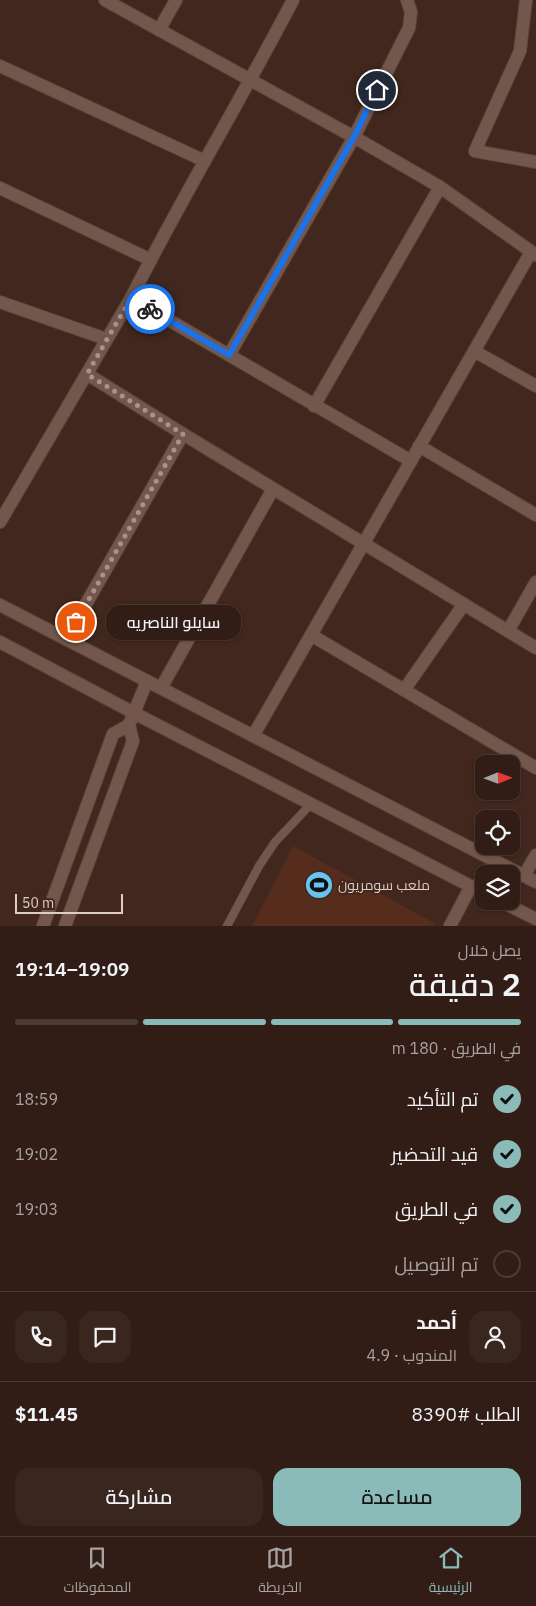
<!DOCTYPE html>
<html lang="ar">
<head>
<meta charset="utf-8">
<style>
	:root { --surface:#311d16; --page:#39261f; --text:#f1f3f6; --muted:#a8a2a1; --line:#4c3b35; --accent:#8bbbb9 }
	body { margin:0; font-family:"IBM Plex Sans",Cairo,sans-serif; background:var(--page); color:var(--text); direction:rtl; height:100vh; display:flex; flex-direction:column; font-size:19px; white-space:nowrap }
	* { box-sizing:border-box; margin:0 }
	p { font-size:16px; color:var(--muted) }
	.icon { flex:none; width:28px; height:28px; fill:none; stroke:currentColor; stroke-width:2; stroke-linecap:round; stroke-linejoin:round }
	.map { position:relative; height:926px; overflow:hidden; direction:ltr }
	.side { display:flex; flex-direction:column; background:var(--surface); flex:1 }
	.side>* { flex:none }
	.needle { width:32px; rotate:89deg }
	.buttons { position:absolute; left:475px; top:755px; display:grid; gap:10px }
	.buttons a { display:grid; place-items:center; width:45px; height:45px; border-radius:10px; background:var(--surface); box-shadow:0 1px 4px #0004,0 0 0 1px var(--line); font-size:25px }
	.scale { position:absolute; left:15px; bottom:12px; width:108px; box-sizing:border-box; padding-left:5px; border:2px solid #decdc6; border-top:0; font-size:14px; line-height:18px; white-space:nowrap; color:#decdc6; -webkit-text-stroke:4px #41271d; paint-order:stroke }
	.pin { position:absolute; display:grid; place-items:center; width:42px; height:42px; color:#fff; margin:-21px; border:2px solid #fff; border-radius:50%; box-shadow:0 1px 5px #0007 }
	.courier { position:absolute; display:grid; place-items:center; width:50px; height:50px; margin:-25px; border:4px solid #1a73e8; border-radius:50%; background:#fff; color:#222; box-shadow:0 1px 6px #0007 }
	.bubble { position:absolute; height:35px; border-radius:15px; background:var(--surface); box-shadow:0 1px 4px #0004,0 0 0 1px var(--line); font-size:16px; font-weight:600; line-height:35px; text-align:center; direction:rtl }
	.head em { font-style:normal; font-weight:600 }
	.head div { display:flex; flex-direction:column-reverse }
	.head { display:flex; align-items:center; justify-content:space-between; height:85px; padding:0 15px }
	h1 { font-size:32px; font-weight:600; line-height:38px }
	.bar { display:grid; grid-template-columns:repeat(4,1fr); gap:8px 5px; align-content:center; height:60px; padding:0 15px }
	.bar i { height:6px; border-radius:4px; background:var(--line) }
	.bar .selected { background:var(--accent) }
	.bar p { grid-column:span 4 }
	.line { display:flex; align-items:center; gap:12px; padding:0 15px; border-top:1px solid var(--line) }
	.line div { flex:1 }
	.round { display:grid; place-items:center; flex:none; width:52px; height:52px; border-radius:15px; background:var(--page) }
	ol { padding:0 15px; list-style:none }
	li { display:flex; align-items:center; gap:15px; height:55px }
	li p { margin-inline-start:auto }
	li .icon { padding:5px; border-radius:50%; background:var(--accent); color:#111; stroke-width:4 }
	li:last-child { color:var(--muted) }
	li i { width:28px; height:28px; border:2px solid var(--line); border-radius:50% }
	.action { display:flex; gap:10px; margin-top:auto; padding:10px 15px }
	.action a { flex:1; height:58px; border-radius:15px; background:var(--accent); color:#111; font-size:20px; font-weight:600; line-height:58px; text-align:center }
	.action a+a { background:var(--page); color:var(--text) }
	.dock { display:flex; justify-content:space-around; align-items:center; height:70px; border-top:1px solid var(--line); background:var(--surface); font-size:14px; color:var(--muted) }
	.dock a { display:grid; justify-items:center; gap:2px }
	.dock .selected { color:var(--accent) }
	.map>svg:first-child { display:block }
</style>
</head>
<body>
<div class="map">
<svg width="536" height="926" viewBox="0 0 536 926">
	<rect width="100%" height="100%" fill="#41271d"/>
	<path fill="#562d1c" d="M 293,846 L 436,924 L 435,926 L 252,926 Z"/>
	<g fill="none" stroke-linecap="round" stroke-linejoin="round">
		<defs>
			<path id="service" d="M 227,926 L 259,866 L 275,842 L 311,804"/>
			<g id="minor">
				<path d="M 105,0 L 354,137 L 409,28 L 411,12 L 407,0"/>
				<path d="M 526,0 L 520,51 L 475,151 L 536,162"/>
				<path d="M 159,30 L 176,0"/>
				<path d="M 0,66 L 205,161"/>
				<path d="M 0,188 L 151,260"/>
				<path d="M 131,298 L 411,461"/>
				<path d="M 0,302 L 106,339"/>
				<path d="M 474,351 L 536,386"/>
				<path d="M 229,355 L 354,137 L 440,187 L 536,255"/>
				<path d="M 87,374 L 183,434 L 536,648"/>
				<path d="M 314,406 L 440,187"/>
				<path d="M 419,446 L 536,515"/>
				<path d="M 0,522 L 131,298 C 182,197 241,100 293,0"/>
				<path d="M 508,631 L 536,582"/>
				<path d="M 311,635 L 536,768"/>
				<path d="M 66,639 L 183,434"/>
				<path d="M 161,688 L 273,489"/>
				<path d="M 404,690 L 464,604"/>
				<path d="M 253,736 L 531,252"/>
				<path d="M 524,876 L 536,855"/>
				<path d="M 43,926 L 113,734 L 129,725"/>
				<path d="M 65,926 L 133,741 L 129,725 L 147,681"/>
				<path d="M 450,926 L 471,886"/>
			</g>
			<g id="tertiary">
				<path d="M 0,605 L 536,882"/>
				<path d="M 0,642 L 134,713 L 484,893"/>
				<path d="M 500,901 L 536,919"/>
			</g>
		</defs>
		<use href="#service" stroke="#5a453c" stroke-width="9"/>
		<use href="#minor" stroke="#5a453c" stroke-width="14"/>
		<use href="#tertiary" stroke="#5a453c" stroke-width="14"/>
		<use href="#service" stroke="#74574c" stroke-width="8"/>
		<use href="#minor" stroke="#74574c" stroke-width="12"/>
		<use href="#tertiary" stroke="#74574c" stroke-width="12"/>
	</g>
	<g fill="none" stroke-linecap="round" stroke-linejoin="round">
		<path stroke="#a7938b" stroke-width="5" stroke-dasharray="0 9" d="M 76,622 L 183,434 L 87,374 L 131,298 L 150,309"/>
		<path stroke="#1a73e8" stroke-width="6" d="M 150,309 L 229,355 L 354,137 L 377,90"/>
	</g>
	<defs>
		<symbol id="stadium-disc" viewBox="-11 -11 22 22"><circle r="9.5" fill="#65c5ef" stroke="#41271d"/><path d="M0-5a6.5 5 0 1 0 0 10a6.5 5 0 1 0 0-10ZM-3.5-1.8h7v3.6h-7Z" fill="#111"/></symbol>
	</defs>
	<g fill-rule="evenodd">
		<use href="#stadium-disc" x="303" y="869" width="32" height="32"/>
	</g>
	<g text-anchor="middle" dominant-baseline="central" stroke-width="4" stroke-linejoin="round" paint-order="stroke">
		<g font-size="14" fill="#decdc6" stroke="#41271d" text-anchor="start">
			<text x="338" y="885">ملعب سومريون</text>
		</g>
	</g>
</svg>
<div class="buttons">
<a><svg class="needle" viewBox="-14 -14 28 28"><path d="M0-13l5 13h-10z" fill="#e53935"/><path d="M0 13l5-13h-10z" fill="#a8a2a1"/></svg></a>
<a><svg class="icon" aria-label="locate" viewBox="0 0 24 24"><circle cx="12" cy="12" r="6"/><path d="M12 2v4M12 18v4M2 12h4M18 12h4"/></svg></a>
<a><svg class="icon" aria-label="layers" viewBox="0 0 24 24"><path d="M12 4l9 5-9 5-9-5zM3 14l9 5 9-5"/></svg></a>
</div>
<div class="scale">50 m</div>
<div class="pin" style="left:76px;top:622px;background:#ea580c"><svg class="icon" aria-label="bag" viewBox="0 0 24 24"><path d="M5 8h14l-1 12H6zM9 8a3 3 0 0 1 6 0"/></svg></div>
<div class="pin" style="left:377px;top:90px;background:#1f2937"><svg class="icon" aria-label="home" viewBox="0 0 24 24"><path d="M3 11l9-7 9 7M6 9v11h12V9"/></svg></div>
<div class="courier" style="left:150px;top:309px"><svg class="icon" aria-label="bike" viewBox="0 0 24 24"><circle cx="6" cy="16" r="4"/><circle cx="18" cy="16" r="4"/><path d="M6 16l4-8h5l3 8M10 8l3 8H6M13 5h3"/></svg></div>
<div class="bubble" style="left:106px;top:605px;width:135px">سايلو الناصريه</div>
</div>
<section class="side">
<div class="head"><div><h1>2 دقيقة</h1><p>يصل خلال</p></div><em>19:09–19:14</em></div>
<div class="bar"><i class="selected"></i><i class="selected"></i><i class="selected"></i><i></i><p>في الطريق · 180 m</p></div>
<ol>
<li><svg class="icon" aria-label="check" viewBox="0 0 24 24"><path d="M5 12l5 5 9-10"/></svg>تم التأكيد<p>18:59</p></li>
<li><svg class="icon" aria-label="check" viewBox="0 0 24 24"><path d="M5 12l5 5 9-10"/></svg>قيد التحضير<p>19:02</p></li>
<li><svg class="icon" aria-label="check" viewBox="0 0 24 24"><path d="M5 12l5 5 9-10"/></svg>في الطريق<p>19:03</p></li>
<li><i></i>تم التوصيل</li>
</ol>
<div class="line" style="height:90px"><a class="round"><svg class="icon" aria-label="person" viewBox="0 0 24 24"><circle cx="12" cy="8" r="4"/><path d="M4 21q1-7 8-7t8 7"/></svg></a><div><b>أحمد</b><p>المندوب · 4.9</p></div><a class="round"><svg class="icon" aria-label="chat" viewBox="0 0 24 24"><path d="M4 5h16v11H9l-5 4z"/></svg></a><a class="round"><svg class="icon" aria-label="phone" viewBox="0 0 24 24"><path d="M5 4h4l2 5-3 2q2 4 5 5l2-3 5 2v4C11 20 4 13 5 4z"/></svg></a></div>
<div class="line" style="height:65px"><div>الطلب #8390</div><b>$11.45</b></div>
<div class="action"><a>مساعدة</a><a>مشاركة</a></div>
</section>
<nav class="dock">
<a class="selected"><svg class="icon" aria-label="home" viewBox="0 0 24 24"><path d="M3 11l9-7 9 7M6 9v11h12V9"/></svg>الرئيسية</a>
<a><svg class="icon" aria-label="map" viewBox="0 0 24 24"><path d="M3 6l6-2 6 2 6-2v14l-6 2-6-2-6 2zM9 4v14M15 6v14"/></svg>الخريطة</a>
<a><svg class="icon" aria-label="saved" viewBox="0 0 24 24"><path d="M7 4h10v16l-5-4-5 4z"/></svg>المحفوظات</a>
</nav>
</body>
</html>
